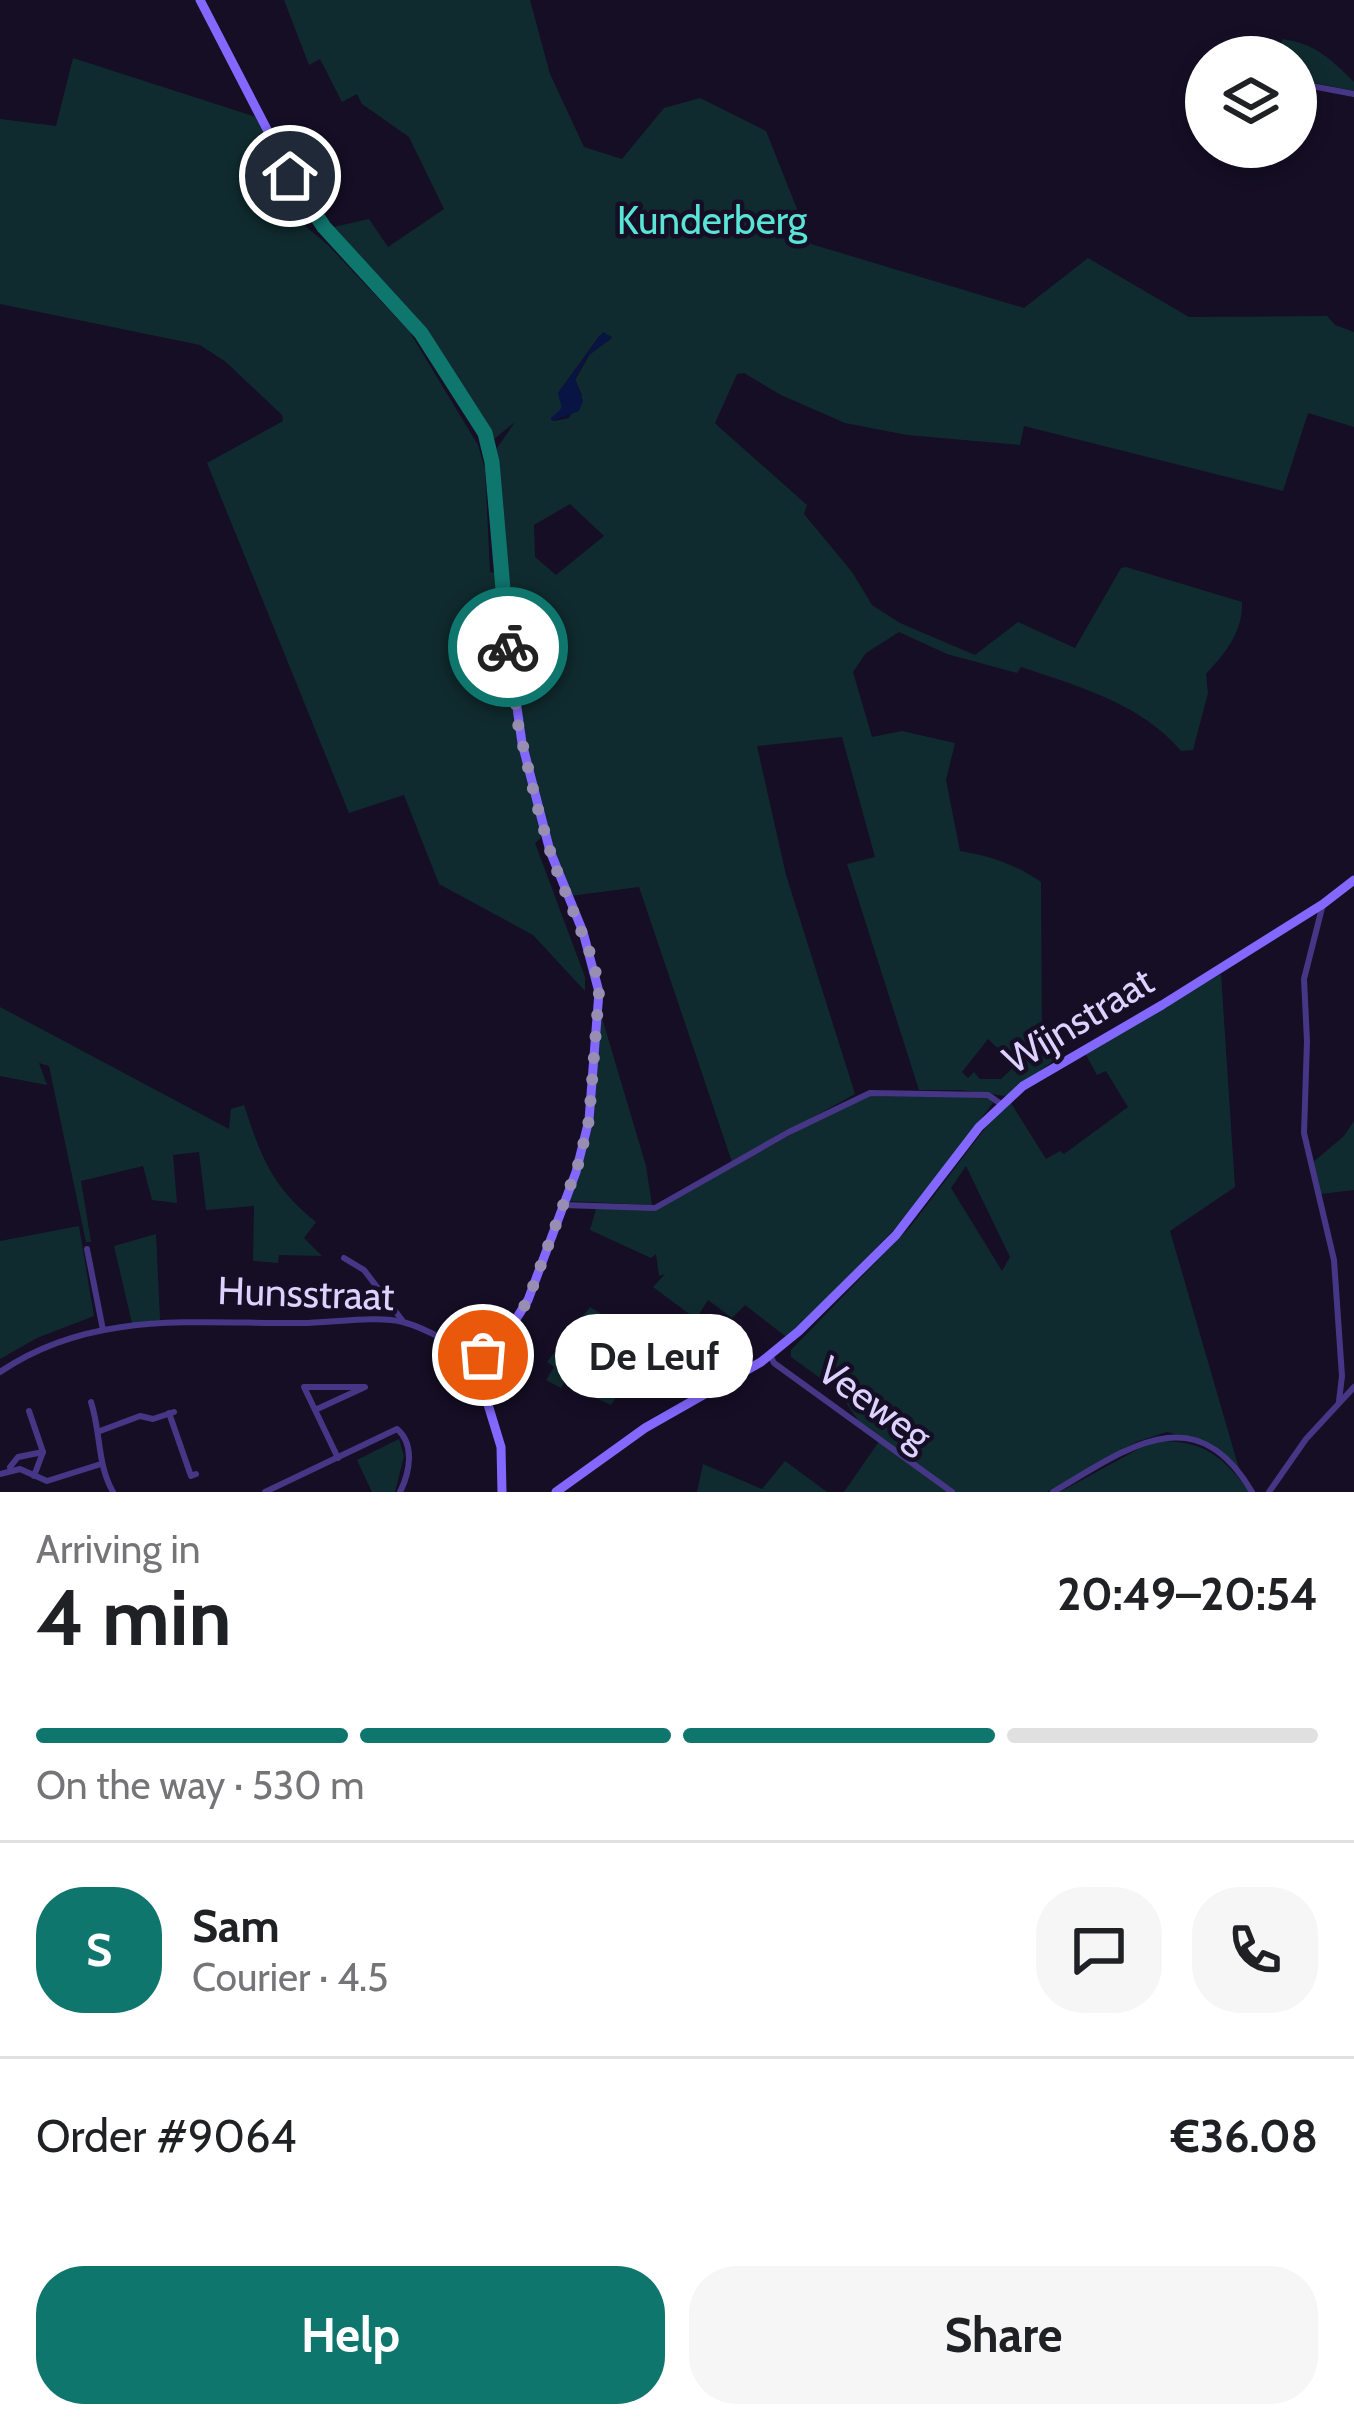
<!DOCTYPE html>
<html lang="en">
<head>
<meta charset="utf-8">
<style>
	:root { --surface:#fff; --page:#f6f6f6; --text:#202124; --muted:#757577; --line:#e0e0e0; --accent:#0f766e }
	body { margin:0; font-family:Cabin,sans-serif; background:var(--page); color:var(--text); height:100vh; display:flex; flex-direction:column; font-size:45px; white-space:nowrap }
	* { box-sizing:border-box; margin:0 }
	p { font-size:39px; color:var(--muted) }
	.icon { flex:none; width:66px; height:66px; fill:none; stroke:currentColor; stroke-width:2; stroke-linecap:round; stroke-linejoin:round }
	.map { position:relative; height:1492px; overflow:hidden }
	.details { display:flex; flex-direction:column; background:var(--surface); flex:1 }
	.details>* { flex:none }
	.buttons { position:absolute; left:1185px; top:36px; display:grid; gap:24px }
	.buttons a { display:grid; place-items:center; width:132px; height:132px; border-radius:50%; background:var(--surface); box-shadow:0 6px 18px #0003; font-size:60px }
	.pin { position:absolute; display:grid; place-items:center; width:102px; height:102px; color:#fff; margin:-51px; border:6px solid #fff; border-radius:50%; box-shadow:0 3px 12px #0007 }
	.courier { position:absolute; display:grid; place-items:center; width:120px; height:120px; margin:-60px; border:9px solid #0f766e; border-radius:50%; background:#fff; color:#222; box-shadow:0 3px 15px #0007 }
	.bubble { position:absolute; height:84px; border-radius:42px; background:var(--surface); box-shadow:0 6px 18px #0003; font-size:39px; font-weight:800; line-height:84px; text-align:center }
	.head em { font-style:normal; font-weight:800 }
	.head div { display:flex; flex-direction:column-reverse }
	.head { display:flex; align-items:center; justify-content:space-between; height:204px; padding:0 36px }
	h1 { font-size:78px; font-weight:800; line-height:90px }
	.bar { display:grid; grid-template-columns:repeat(4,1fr); gap:18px 12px; align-content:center; height:144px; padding:0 36px }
	.bar i { height:15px; border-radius:9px; background:var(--line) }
	.bar .selected { background:var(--accent) }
	.bar p { grid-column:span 4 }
	.line { display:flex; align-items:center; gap:30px; padding:0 36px; border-top:3px solid var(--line) }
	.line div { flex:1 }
	.round { display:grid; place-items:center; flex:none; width:126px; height:126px; border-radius:48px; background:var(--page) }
	.action { display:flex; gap:24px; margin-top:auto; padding:24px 36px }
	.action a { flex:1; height:138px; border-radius:48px; background:var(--accent); color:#fff; font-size:48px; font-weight:800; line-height:138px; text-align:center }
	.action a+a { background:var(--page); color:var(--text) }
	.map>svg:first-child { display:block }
</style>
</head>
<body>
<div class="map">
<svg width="1354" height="1492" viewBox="0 0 1354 1492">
	<rect width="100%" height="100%" fill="#150e25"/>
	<g fill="#102b2f" fill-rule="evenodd">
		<path d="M 284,0 L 530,0 L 550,74 L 584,147 L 622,159 L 664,108 L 700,98 L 766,131 L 811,244 L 1024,308 L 1088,258 L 1189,317 L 1327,316 L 1335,325 L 1354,332 L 1354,427 L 1308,413 L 1283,491 L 1024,426 L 1020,445 L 907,435 L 845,423 L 781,395 L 744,373 L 737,374 L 715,423 L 719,427 L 807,505 L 804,514 L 852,572 L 872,605 L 900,623 L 975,655 L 1018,622 L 1075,648 L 1121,568 L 1126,567 L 1242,602 C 1243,632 1225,653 1206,674 L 1208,693 L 1193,750 L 1181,751 C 1142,704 1078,686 1021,667 L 1017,673 L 947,654 L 899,632 L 866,653 L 853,672 L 872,737 L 902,731 L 955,743 L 946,780 L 960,851 C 991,856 1014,864 1041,882 L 1042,1038 L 1060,1056 L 1005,1096 L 960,1090 L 919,1090 L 847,864 L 875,857 L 842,737 L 757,746 L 786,875 L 855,1094 L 732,1162 L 639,887 L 570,896 L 542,837 L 535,843 L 585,977 L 585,991 L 533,935 L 439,884 L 404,795 L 349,813 L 207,463 L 283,421 L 282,415 L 226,362 L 200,345 L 0,304 L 0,119 L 56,126 L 73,58 L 256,117 L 308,217 L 305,226 L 328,245 L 409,331 L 478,445 L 485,469 L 490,572 L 497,573 L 499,534 L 491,508 L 489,481 L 498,468 L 497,448 L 515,422 L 493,440 L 411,314 L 329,228 L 369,219 L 388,247 L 444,209 L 409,137 L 362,104 L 357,94 L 342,102 L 320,59 L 309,65 ZM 600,335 L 612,338 L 590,354 L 575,380 L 582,395 L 569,418 L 555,421 L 551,418 L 559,414 L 562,406 L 558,393 ZM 570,504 L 604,536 L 556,575 L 535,557 L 534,525 ZM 988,1039 L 1016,1065 L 1001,1079 L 980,1079 L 974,1072 L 968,1078 L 962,1072 Z"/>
		<path d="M 1282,39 C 1314,43 1331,59 1354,82 L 1354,91 L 1296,79 L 1296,57 L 1280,57 Z"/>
		<path d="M 1221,974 L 1235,1187 L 1170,1231 L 1240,1472 L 1204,1441 L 1167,1432 L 1136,1442 L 1047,1492 L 955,1492 L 860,1423 L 838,1391 L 791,1357 L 791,1350 L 910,1227 L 996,1114 L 1011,1103 L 1046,1159 L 1060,1151 L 1064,1154 L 1128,1107 L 1106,1071 L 1097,1075 L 1085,1053 ZM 966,1166 L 1010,1257 L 1002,1271 L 951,1188 Z"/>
		<path d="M 0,1007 L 229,1129 L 231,1109 L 244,1105 C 261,1157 272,1187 316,1222 L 304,1238 L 322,1256 L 279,1255 L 278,1263 L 253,1261 L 254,1206 L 206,1210 L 199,1152 L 173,1155 L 177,1203 L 152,1200 L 143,1166 L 81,1181 L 91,1242 L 86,1242 L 49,1066 L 39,1063 L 47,1085 L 0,1076 Z"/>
		<path d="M 600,1011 L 646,1166 L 652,1205 L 569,1201 L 592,1128 Z"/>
		<path d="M 868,1096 L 990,1097 L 993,1103 L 899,1224 L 789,1339 L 745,1305 L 732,1318 L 708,1300 L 696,1319 L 653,1287 L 665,1274 L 659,1276 L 656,1254 L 651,1258 L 590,1230 L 596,1209 L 656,1209 L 828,1114 Z"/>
		<path d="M 1354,1121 L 1354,1190 L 1321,1194 L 1311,1164 L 1344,1136 Z"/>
		<path d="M 79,1226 L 94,1316 L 37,1338 L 0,1359 L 0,1241 Z"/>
		<path d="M 156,1234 L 160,1320 L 132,1323 L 114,1246 Z"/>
		<path d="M 590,1307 L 618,1324 L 626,1315 L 675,1346 L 675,1360 L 668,1364 L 658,1384 L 632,1372 L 611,1405 L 564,1383 L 561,1388 L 546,1380 L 554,1367 L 547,1362 Z"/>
		<path d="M 399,1439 L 404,1456 L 395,1492 L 372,1492 L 357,1460 Z"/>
		<path d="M 880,1440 L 949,1492 L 844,1492 Z"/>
		<path d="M 1153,1441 C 1204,1440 1219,1453 1250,1492 L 1060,1492 Z"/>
		<path d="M 785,1461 L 827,1492 L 697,1492 L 703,1464 L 762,1489 Z"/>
	</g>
	<path fill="#081444" d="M 603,332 L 612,337 L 587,357 L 575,378 L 583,401 L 579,411 L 552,421 L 551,418 L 562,408 L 558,393 Z"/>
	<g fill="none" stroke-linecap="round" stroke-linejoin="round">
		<g stroke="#463786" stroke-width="6">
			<path d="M 1296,83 L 1354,94"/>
			<path d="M 1323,904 L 1304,979 L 1307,1041 L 1304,1133 L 1334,1260 L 1342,1376 L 1339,1401"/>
			<path d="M 563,1205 L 655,1208 L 789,1132 L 870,1093 L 988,1095 L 1001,1104"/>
			<path d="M 87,1249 L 103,1330"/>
			<path d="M 344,1258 L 364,1270 L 402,1320"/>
			<path d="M 770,1355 L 774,1363 L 952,1492"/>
			<path d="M 0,1372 C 92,1309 197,1324 302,1323 C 330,1323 378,1315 403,1322 C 425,1328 459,1346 475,1362"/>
			<path d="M 91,1402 C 101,1433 97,1464 113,1492"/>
			<path d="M 315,1410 L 365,1387 L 304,1387 L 338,1458"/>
			<path d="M 29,1411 L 43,1452 L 34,1476"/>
			<path d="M 169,1413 L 191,1476 L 196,1474"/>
			<path d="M 100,1431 L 140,1416 L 153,1419 L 174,1412"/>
			<path d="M 10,1467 L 18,1457 L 43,1452"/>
			<path d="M 0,1474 L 20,1469 L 47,1481 L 101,1464"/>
			<path d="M 265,1492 L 397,1429 C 415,1444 410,1472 400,1492"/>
			<path d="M 1053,1492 C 1125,1450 1195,1394 1252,1492"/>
			<path d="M 1269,1492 L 1306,1439 L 1354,1387"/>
		</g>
		<g stroke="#8368ff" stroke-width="9">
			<path d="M 200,0 L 302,197 L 330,233 L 406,313 L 485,433 L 490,448 L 505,623 L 522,743 L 550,851 L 583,932 L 599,992 L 589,1120 L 576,1172 L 528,1300 L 511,1327 L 475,1362 L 501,1447 L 502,1492"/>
			<path d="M 556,1492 L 645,1428 L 761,1362 L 799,1331 L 896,1235 L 979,1127 L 1023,1086 L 1162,1005 L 1323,904 L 1354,880"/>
		</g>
	</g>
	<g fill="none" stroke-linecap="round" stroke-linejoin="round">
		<path stroke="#988db3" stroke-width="12" stroke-dasharray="0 21.6" d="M 483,1355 L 511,1327 L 528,1300 L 579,1162 L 589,1120 L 599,992 L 594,963 L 553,861 L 536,802 L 518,724 L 508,647"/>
		<path stroke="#0f766e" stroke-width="15" d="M 290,176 L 324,227 L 421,333 L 485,433 L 492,462 L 508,647"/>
	</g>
	<g text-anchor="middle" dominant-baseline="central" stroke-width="9" stroke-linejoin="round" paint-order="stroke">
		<g font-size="39" fill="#59e4d6" stroke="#150e25">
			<text x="712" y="220">Kunderberg</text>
		</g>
		<g font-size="39" fill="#ded1ff" stroke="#150e25">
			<text transform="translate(1078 1020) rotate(-31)">Wijnstraat</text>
			<text transform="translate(306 1293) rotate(2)">Hunsstraat</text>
			<text transform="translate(875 1403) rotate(36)">Veeweg</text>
		</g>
	</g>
</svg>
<div class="buttons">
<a><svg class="icon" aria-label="layers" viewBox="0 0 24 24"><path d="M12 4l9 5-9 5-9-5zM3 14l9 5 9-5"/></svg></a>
</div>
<div class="pin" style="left:483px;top:1355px;background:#ea580c"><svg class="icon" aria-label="bag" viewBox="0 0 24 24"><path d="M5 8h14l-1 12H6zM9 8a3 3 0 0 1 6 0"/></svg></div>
<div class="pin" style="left:290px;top:176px;background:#1f2937"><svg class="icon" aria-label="home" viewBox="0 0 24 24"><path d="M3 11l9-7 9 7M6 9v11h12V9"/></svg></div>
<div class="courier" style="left:508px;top:647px"><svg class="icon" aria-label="bike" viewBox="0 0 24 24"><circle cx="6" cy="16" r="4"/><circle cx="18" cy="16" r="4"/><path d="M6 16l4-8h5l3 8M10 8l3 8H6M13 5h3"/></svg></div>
<div class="bubble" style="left:555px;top:1314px;width:198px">De Leuf</div>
</div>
<section class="details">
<div class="head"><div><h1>4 min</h1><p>Arriving in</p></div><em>20:49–20:54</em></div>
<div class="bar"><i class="selected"></i><i class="selected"></i><i class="selected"></i><i></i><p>On the way · 530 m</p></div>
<div class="line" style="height:216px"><b class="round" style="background:var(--accent);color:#fff">S</b><div><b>Sam</b><p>Courier · 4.5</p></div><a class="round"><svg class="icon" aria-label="chat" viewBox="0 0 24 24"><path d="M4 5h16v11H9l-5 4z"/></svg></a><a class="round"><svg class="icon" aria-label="phone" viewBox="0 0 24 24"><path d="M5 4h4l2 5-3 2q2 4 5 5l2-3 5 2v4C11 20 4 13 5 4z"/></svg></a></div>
<div class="line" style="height:156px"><div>Order #9064</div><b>€36.08</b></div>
<div class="action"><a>Help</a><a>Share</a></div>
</section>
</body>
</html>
